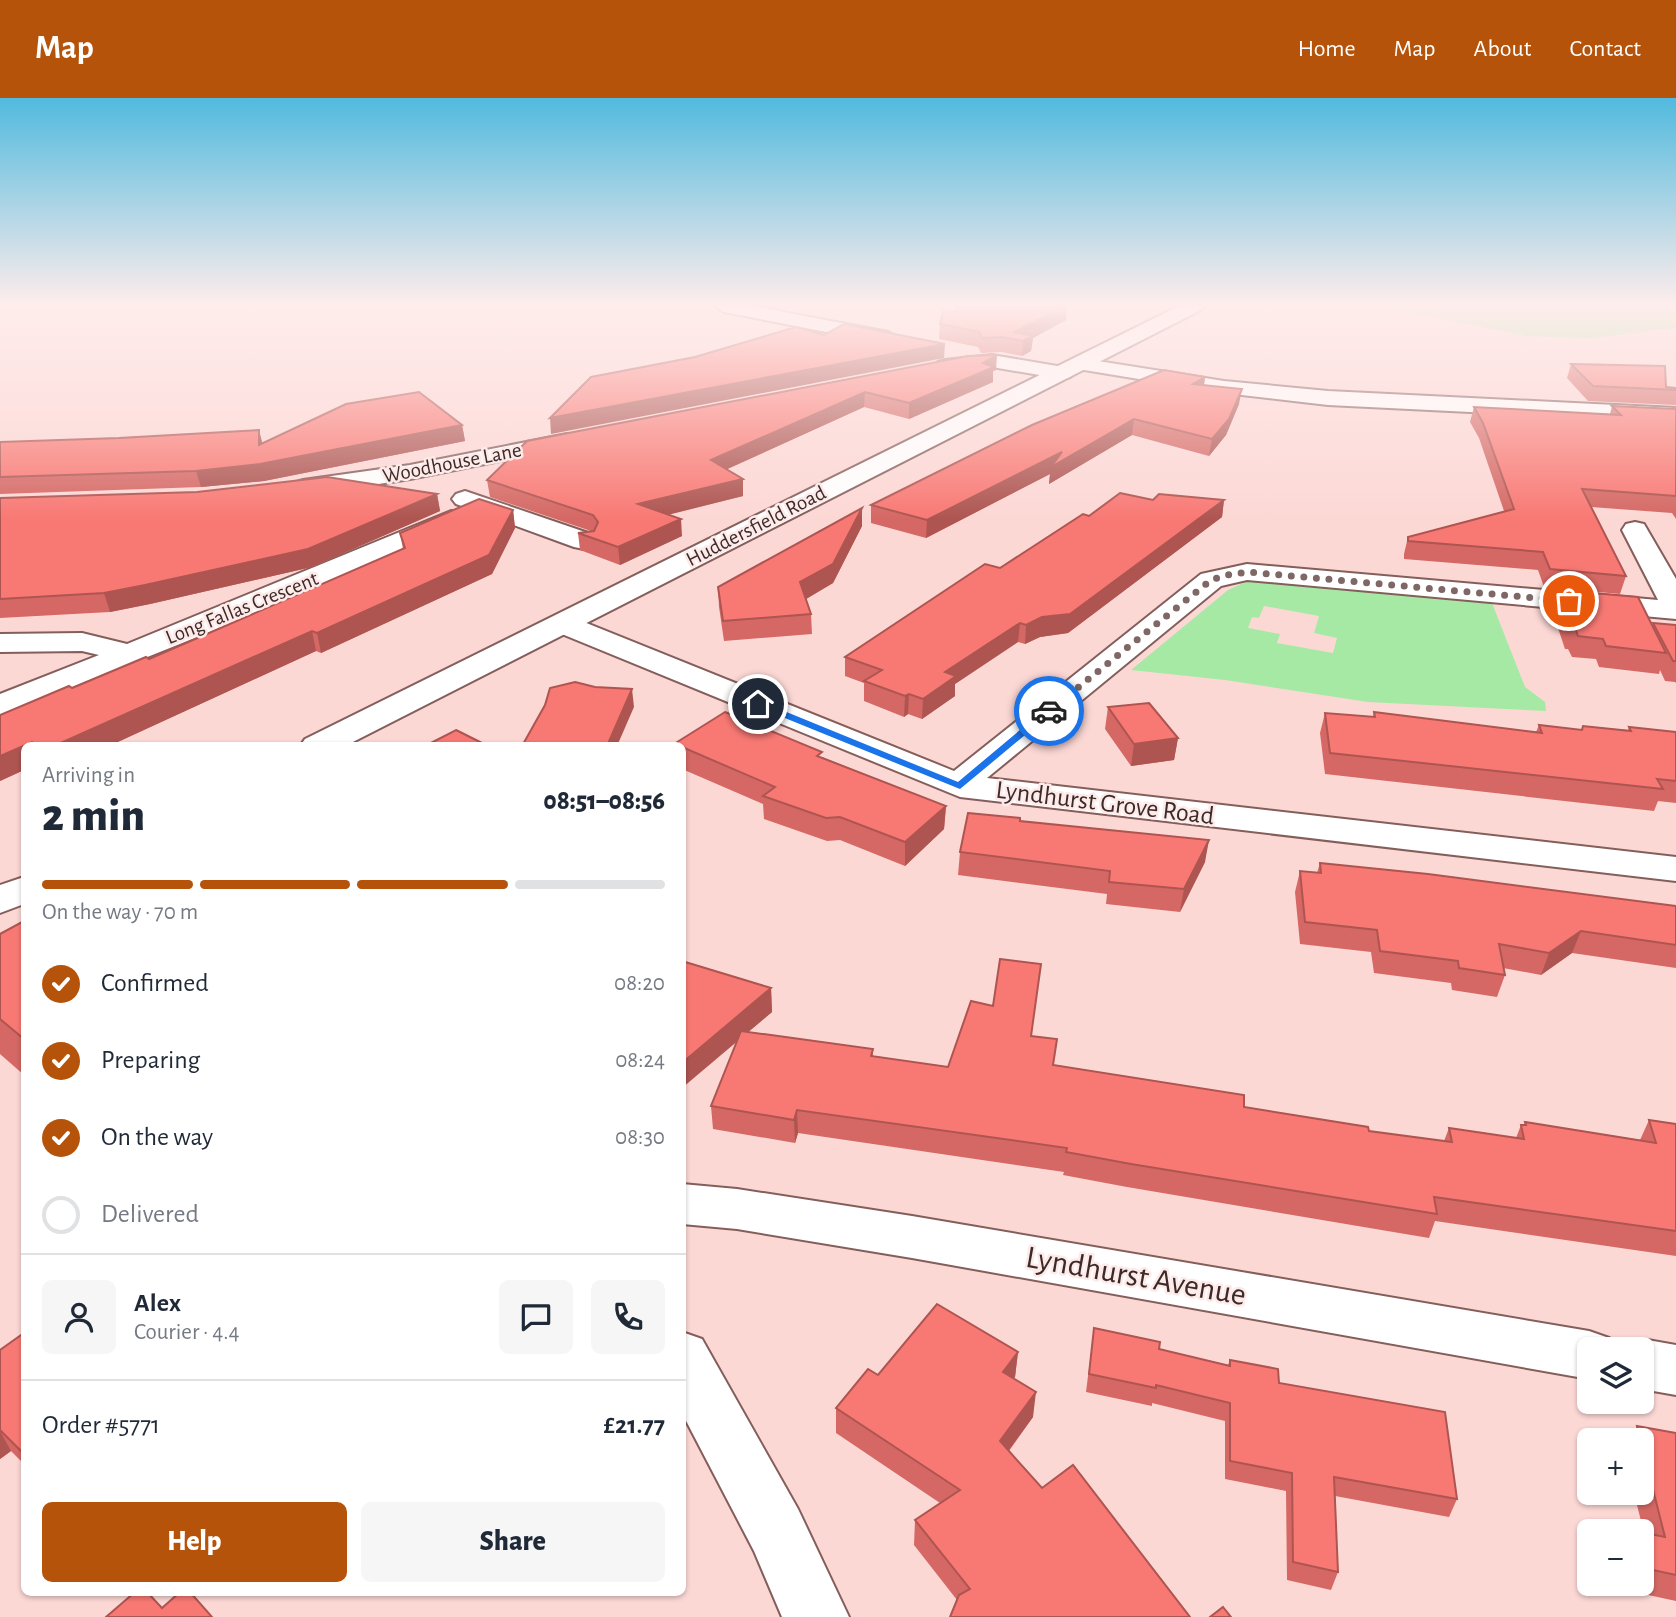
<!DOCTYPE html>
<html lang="en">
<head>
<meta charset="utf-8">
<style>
	:root { --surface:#fff; --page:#f6f6f7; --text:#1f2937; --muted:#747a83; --line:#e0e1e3; --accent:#b45309 }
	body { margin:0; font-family:"Alegreya Sans",sans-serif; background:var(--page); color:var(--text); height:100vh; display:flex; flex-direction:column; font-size:26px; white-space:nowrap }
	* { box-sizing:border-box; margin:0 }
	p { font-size:23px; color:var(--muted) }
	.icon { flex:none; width:38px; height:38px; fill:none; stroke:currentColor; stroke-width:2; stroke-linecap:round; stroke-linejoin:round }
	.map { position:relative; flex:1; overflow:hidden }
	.side { position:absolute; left:21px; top:644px; width:665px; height:854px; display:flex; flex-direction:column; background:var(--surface); border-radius:10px; box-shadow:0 2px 5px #0004 }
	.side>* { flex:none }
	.tools { position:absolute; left:1577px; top:1239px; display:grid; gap:14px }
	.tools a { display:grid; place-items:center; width:77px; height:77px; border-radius:10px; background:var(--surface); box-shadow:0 2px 5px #0004; font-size:35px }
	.pin { position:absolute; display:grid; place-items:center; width:60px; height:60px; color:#fff; margin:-30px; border:4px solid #fff; border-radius:50%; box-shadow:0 2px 7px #0007 }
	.courier { position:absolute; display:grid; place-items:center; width:70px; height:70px; margin:-35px; border:5px solid #1a73e8; border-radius:50%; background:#fff; color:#222; box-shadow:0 2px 9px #0007 }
	.summary em { font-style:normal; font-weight:800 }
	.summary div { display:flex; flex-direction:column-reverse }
	.summary { display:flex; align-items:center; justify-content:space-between; height:119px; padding:0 21px }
	h1 { font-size:46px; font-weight:800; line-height:52px }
	.bar { display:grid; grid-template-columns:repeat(4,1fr); gap:10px 7px; align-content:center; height:84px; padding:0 21px }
	.bar i { height:9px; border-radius:5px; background:var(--line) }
	.bar .active { background:var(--accent) }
	.bar p { grid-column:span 4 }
	.line { display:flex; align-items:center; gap:18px; padding:0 21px; border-top:2px solid var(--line) }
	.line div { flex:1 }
	.round { display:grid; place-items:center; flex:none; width:74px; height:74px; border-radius:10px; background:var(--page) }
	ol { padding:0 21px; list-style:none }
	li { display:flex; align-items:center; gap:21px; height:77px }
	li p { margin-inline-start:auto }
	li .icon { padding:7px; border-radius:50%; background:var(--accent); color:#fff; stroke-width:4 }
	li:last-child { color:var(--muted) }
	li i { width:38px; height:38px; border:4px solid var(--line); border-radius:50% }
	.cta { display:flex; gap:14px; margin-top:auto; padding:14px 21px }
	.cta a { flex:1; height:80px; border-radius:10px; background:var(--accent); color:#fff; font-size:28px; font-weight:800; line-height:80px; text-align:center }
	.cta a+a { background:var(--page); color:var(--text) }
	header { display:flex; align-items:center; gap:42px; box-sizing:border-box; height:98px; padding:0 35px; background:var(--accent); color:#fff }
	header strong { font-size:33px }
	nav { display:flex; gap:38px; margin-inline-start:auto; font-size:24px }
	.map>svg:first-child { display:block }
</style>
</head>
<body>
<header>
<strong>Map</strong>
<nav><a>Home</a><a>Map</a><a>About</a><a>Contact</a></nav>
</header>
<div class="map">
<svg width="1676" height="1519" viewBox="0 0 1676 1519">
	<rect width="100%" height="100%" fill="#fcd8d5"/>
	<g fill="#a6e9a5" fill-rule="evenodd">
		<path d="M 1376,208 L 1676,208 L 1676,230 L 1592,240 L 1527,238 Z"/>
		<path d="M 1248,483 L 1492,505 L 1525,589 L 1545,604 L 1546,613 L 1368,604 L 1225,582 L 1131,572 L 1228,492 ZM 1264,508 L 1319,518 L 1314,535 L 1337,540 L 1333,555 L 1277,545 L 1280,536 L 1248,530 L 1252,519 L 1259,520 Z"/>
	</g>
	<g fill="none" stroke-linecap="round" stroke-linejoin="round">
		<defs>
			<g id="minor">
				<path d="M 715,208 L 753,208 L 888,234 L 898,240 L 888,246 L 724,214 Z"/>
				<path d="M 992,257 L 1063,269 L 1070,271 L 1073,275 L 1070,279 L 1063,281 L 992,269 L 945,274 L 938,272 L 935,268 L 938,264 L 945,262 Z"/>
				<path d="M 1079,260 L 1224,283 L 1328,293 L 1676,310 L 1676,324 L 1328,307 L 1224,295 L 1072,270 L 1069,266 L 1072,262 Z"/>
				<path d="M 567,336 L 575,338 L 579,343 L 575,348 L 410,381 L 303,398 L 294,395 L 290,390 L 294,385 L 303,382 L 410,367 Z"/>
				<path d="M 465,393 L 594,437 L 598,443 L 594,449 L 584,451 L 574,449 L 456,406 L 452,401 L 456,396 Z"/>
				<path d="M 451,413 L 460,415 L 464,421 L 460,427 L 275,508 L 0,618 L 0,596 L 99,557 L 82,553 L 0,554 L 0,536 L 82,535 L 127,546 Z"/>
				<path d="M 1635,424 L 1644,426 L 1676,481 L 1676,521 L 1247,482 L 1221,488 L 987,680 L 1676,759 L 1676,783 L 960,699 L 552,532 L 548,526 L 552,520 L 563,517 L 574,520 L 954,673 L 1201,476 L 1247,466 L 1658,502 L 1622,432 L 1626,426 Z"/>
				<path d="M 682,1086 L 737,1091 L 912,1118 L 1589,1233 L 1609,1240 L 1615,1251 L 1589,1251 L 1589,1281 L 912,1160 L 737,1131 L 682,1126 Z"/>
				<path d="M 682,1234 L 702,1241 L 798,1411 L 849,1519 L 782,1519 L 754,1453 L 682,1315 Z"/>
				<path d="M 1642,1241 L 1676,1247 L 1676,1297 L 1642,1291 L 1642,1251 L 1621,1251 Z"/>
			</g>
			<g id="major">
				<path d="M 1179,208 L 1203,208 L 1201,212 L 345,648 L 300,648 L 305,641 Z"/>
				<path d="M 24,779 L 24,806 L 0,815 L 0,787 Z"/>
			</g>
		</defs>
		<use href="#minor" stroke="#845e5b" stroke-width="4"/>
		<use href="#major" stroke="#845e5b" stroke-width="4"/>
		<use href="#minor" fill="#fff" fill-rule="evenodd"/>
		<use href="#major" fill="#fff" fill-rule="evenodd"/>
	</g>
	<g fill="#d56864">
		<path d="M 1066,222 L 1033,240 L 1031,253 L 1022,258 L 1002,254 L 981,255 L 978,249 L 939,241 L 940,226 Z"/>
		<path d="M 1571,266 L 1676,292 L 1676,307 L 1588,303 L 1567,280 Z"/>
		<path d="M 996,272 L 993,273 L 993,284 L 909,321 L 864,309 L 727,371 L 743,398 L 669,416 L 682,438 L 620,467 L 580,452 L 578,435 L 591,433 L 490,399 L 487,382 L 527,343 Z"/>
		<path d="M 1205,279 L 1204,287 L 1239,306 L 1226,337 L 1209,358 L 1132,337 L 1049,386 L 1050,376 L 926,440 L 871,425 L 871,407 Z"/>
		<path d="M 1612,308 L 1676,311 L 1676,421 L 1672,415 L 1591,409 L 1626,478 L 1620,496 L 1544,489 L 1538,472 L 1404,461 L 1404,456 L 1408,439 L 1504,413 L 1479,340 L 1470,324 L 1474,309 L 1610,316 Z"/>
		<path d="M 462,327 L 465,343 L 264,383 L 201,389 L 0,396 L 0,344 L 119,340 L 259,332 L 262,345 Z"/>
		<path d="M 437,396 L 440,413 L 312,469 L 150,506 L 110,514 L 0,520 L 0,400 Z"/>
		<path d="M 1153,402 L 1224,402 L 1222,419 L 1068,535 L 1040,539 L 1025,546 L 1018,544 L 955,586 L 955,598 L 922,621 L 908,616 L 904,619 L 864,603 L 864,585 L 845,578 L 845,559 L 1089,418 Z"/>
		<path d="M 862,410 L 862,428 L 833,485 L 806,501 L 811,516 L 812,536 L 724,543 L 719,509 L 718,489 Z"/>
		<path d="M 513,412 L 515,430 L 492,476 L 321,555 L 316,553 L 109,648 L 24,648 L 24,672 L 0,683 L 0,617 L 149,561 L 403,451 L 400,435 Z"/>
		<path d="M 1558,492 L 1653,527 L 1653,525 L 1676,527 L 1676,585 L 1675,584 L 1665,583 L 1660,572 L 1659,576 L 1599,569 L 1596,561 L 1572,559 L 1568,551 L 1565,551 L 1552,512 Z"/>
		<path d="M 1108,609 L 1178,640 L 1174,662 L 1131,668 L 1105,631 Z"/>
		<path d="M 1374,614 L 1536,634 L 1539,627 L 1582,632 L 1583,628 L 1628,632 L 1629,629 L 1676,634 L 1676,705 L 1658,703 L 1654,713 L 1325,676 L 1320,635 L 1325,615 L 1373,619 Z"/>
		<path d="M 674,646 L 822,659 L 946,708 L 944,731 L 905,768 L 840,742 L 827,743 L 764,721 L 763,706 L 682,671 L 682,648 L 674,648 Z"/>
		<path d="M 1020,723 L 1205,764 L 1180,814 L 1106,806 L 1107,796 L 958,777 L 960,754 Z"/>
		<path d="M 1320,765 L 1676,808 L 1676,870 L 1572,855 L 1541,877 L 1503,870 L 1505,877 L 1497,899 L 1452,892 L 1451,885 L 1374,875 L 1371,854 L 1300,846 L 1295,794 L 1300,773 L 1317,775 Z"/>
		<path d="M 24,823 L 24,977 L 0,956 L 0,836 Z"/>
		<path d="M 1041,866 L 1031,938 L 1053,967 L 1244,1009 L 1369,1033 L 1444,1043 L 1449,1030 L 1516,1040 L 1521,1027 L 1524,1027 L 1525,1024 L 1640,1042 L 1649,1022 L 1676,1026 L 1676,1158 L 1435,1123 L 1429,1140 L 1127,1089 L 1063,1077 L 1064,1074 L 798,1035 L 795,1045 L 713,1031 L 711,1008 L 737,944 L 771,890 L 772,914 L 748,934 L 873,951 L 873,959 L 948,969 L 993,908 Z"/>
		<path d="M 1094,1230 L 1159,1251 L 1228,1267 L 1230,1262 L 1279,1285 L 1457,1401 L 1449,1419 L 1335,1398 L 1338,1474 L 1331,1492 L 1287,1482 L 1286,1393 L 1225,1381 L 1225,1323 L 1152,1305 L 1152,1308 L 1086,1294 Z"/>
		<path d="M 24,1235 L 24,1366 L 11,1353 L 0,1361 L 0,1252 Z"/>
		<path d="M 1018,1254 L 1015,1279 L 1013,1280 L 1033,1319 L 1009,1353 L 1042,1390 L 1190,1519 L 957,1502 L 914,1447 L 915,1422 L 940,1405 L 836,1335 L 836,1310 L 878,1277 Z"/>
		<path d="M 1637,1328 L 1676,1335 L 1676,1503 L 1639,1495 L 1637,1486 L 1642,1486 L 1642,1440 L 1644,1435 L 1634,1395 L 1642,1395 L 1642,1342 L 1630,1342 Z"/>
	</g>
	<g fill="#ae5551">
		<path d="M 1067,208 L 1066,222 L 1033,240 L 1031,253 L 1022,258 L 1023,243 L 1015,234 Z"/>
		<path d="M 945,246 L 944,260 L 551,336 L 550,320 Z"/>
		<path d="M 997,257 L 996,272 L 993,273 L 993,284 L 909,321 L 909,305 Z"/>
		<path d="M 1205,279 L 1203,294 L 1193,286 Z"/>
		<path d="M 1242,291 L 1239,306 L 1226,337 L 1209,358 L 1212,341 Z"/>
		<path d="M 865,294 L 864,309 L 712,378 L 711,362 Z"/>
		<path d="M 1134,321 L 1132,337 L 1049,386 L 1050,376 L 926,440 L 927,422 L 1062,354 Z"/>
		<path d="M 462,327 L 465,343 L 264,383 L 201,389 L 196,373 Z"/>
		<path d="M 259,332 L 263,348 L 259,347 Z"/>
		<path d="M 743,381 L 743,398 L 640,424 L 638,406 Z"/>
		<path d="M 437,396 L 440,413 L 312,469 L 150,506 L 110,514 L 104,495 Z"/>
		<path d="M 1224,402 L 1222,419 L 1068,535 L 1040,539 L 1025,546 L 1026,527 L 1042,519 Z"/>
		<path d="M 862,410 L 862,428 L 833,485 L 801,504 L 800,484 Z"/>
		<path d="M 513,412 L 515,430 L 492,476 L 321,555 L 317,535 Z"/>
		<path d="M 681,421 L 682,438 L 620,467 L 618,449 Z"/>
		<path d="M 1020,525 L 1018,544 L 955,586 L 955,598 L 922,621 L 923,601 L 945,574 Z"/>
		<path d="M 312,533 L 316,553 L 109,648 L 54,648 Z"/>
		<path d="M 632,591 L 634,609 L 617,648 L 607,648 Z"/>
		<path d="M 909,596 L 908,616 L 904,619 L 905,598 Z"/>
		<path d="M 1178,640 L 1174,662 L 1131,668 L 1134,646 Z"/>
		<path d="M 32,644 L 34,648 L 24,648 L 24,672 L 0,683 L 0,658 Z"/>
		<path d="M 946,708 L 944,731 L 905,768 L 905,744 Z"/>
		<path d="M 1209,742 L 1205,764 L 1180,814 L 1184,791 Z"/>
		<path d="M 1581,833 L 1572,855 L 1541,877 L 1549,855 Z"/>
		<path d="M 771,890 L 772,914 L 682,990 L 682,965 Z"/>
		<path d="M 797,1012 L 798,1035 L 795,1045 L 794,1022 Z"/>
		<path d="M 1018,1254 L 1015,1279 L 1000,1299 L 1003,1274 Z"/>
		<path d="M 1036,1294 L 1033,1319 L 997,1368 L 1000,1343 Z"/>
		<path d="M 0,1333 L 11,1353 L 0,1361 Z"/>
	</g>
	<g fill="#f87974" stroke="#ae5551" stroke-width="2">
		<path d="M 957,208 L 1066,208 L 1015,234 L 1033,238 L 1023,243 L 1003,239 L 982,240 L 979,234 L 940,226 L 943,213 L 956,213 Z"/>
		<path d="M 844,226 L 945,246 L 550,320 L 591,279 L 695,259 L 796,229 L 824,237 Z"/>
		<path d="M 997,257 L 983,265 L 994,269 L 909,305 L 865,294 L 711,362 L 743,381 L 638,406 L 681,421 L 618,449 L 578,435 L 594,433 L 598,424 L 593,417 L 487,382 L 527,343 L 968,258 Z"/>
		<path d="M 1571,266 L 1665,268 L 1666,289 L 1676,290 L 1676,292 L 1593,288 Z"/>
		<path d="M 1164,272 L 1205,279 L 1193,286 L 1242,291 L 1229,321 L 1212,341 L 1134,321 L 1051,369 L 1062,354 L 927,422 L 871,407 L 1032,327 Z"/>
		<path d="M 419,294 L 462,327 L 260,366 L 196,373 L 0,379 L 0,344 L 119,340 L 259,332 L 259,347 L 346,306 Z"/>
		<path d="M 1612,308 L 1676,311 L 1676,398 L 1582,391 L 1626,478 L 1550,471 L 1543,454 L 1408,443 L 1408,439 L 1514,411 L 1483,325 L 1474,309 L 1621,317 Z"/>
		<path d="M 327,379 L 437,396 L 308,451 L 145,487 L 104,495 L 0,501 L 0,400 L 197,394 Z"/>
		<path d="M 1120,395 L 1153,402 L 1159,396 L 1224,402 L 1070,516 L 1042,519 L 1026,527 L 1020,525 L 945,574 L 956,578 L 923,601 L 909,596 L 905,598 L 864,583 L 882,572 L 845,559 L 985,466 L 1000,470 L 1083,416 L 1089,418 Z"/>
		<path d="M 479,401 L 513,412 L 489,457 L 317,535 L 312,533 L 54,648 L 39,648 L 32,644 L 0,658 L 0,617 L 69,588 L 72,590 L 146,559 L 149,561 L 405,450 L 400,435 Z"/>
		<path d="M 862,410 L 833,466 L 800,484 L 811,516 L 723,523 L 718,489 Z"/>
		<path d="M 1558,492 L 1638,499 L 1666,555 L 1606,548 L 1603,541 L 1578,538 L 1575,530 L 1572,530 Z"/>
		<path d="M 1653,525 L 1676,527 L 1676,563 L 1673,563 Z"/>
		<path d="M 575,584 L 595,589 L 632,591 L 607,648 L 522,648 L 545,607 L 550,590 Z"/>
		<path d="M 1149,605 L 1178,640 L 1134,646 L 1108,609 Z"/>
		<path d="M 725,614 L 822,654 L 817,658 L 946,708 L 905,744 L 840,719 L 826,720 L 763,698 L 775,689 L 682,649 L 682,648 L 674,646 Z"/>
		<path d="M 1374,614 L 1542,635 L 1539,627 L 1582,632 L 1583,628 L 1631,633 L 1629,629 L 1676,634 L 1676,683 L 1657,681 L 1663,691 L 1330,655 L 1325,615 L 1375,619 Z"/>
		<path d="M 456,632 L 488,648 L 425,648 Z"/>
		<path d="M 968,715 L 1020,720 L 1020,723 L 1209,742 L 1184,791 L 1109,784 L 1110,773 L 960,754 Z"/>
		<path d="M 1320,765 L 1428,776 L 1676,808 L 1676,847 L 1581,833 L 1549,855 L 1499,846 L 1505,877 L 1459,870 L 1458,863 L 1380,853 L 1377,832 L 1305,824 L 1300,773 L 1321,775 Z"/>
		<path d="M 24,823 L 24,941 L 0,921 L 0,836 Z"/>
		<path d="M 1000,861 L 1041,866 L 1031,938 L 1057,941 L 1053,967 L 1244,997 L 1244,1009 L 1368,1029 L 1369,1033 L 1452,1044 L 1449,1030 L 1524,1041 L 1521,1027 L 1526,1027 L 1525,1024 L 1656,1045 L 1649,1022 L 1676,1026 L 1676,1133 L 1434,1099 L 1437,1116 L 1131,1066 L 1066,1054 L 1067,1050 L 797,1012 L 794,1022 L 711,1008 L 741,933 L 873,951 L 871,958 L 948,969 L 971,903 L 993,908 Z"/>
		<path d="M 682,863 L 771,890 L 682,965 Z"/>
		<path d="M 937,1206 L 1018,1254 L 1003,1274 L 1036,1294 L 1000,1343 L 1042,1390 L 1073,1367 L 1190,1519 L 950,1519 L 959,1497 L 970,1491 L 915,1422 L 960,1392 L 836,1310 L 868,1271 L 878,1277 Z"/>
		<path d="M 1094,1230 L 1160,1244 L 1159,1251 L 1230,1268 L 1230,1262 L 1278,1271 L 1279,1285 L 1445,1314 L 1457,1401 L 1334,1379 L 1338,1474 L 1293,1464 L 1292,1375 L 1230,1363 L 1230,1305 L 1156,1287 L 1156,1290 L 1089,1276 Z"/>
		<path d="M 24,1235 L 24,1356 L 0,1332 L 0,1252 Z"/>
		<path d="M 1637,1328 L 1676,1335 L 1676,1477 L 1653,1472 L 1645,1435 L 1665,1439 Z"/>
		<path d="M 135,1494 L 147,1494 L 162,1510 L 180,1494 L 190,1494 L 212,1519 L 106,1519 Z"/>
		<path d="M 1223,1509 L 1231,1519 L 1210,1519 Z"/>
	</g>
	<linearGradient id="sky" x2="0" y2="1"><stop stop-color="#51bade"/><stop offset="0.49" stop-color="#feedec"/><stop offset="1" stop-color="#feedec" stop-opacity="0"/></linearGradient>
	<rect width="1676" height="421" fill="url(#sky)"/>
	<path fill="#1a73e8" d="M 755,604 L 762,604 L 958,684 L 1045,611 L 1054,613 L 960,691 L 755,608 Z"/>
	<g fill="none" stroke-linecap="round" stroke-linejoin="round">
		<path stroke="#7e6765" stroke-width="7" stroke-dasharray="0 12.6" d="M 1049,613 L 1211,482 L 1226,477 L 1248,474 L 1569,503"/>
	</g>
	<g text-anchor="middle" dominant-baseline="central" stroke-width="5" stroke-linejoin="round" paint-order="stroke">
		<g font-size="21" fill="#3a2a28" stroke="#fdeae9">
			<text transform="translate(452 365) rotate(-11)">Woodhouse Lane</text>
			<text transform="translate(756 428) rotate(-27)">Huddersfield Road</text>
			<text transform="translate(242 510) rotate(-22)">Long Fallas Crescent</text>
		</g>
		<g font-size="26" fill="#3a2a28" stroke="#fdeae9">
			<text transform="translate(1105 705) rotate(7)">Lyndhurst Grove Road</text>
		</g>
		<g font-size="32" fill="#3a2a28" stroke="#fdeae9">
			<text transform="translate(1136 1178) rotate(10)">Lyndhurst Avenue</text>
		</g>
	</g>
</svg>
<div class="tools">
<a><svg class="icon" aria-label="layers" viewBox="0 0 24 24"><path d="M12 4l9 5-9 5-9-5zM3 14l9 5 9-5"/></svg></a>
<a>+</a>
<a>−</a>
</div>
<div class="pin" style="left:1569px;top:503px;background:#ea580c"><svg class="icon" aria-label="bag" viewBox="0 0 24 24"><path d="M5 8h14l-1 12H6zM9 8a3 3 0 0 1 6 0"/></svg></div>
<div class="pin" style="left:758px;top:606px;background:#1f2937"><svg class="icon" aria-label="home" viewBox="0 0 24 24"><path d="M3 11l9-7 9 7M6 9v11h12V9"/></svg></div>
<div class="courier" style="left:1049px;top:613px"><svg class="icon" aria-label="car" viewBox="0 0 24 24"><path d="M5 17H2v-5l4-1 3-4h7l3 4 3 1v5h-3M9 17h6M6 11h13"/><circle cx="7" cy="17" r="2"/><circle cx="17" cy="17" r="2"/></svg></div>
<section class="side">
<div class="summary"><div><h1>2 min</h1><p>Arriving in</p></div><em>08:51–08:56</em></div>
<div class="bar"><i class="active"></i><i class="active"></i><i class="active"></i><i></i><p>On the way · 70 m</p></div>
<ol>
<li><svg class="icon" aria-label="check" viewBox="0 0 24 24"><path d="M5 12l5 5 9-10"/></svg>Confirmed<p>08:20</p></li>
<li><svg class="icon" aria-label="check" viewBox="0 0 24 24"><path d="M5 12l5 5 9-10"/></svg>Preparing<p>08:24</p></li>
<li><svg class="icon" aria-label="check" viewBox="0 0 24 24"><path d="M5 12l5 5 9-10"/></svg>On the way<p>08:30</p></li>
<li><i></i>Delivered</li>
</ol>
<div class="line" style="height:126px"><a class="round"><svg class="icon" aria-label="person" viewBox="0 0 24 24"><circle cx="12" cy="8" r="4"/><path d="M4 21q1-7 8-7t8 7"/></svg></a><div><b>Alex</b><p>Courier · 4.4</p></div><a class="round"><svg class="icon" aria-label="chat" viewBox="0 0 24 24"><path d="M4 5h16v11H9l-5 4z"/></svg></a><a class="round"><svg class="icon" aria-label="phone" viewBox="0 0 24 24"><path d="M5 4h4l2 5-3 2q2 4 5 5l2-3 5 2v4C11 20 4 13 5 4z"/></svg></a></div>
<div class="line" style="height:91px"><div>Order #5771</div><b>£21.77</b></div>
<div class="cta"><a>Help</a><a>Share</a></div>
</section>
</div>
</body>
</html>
